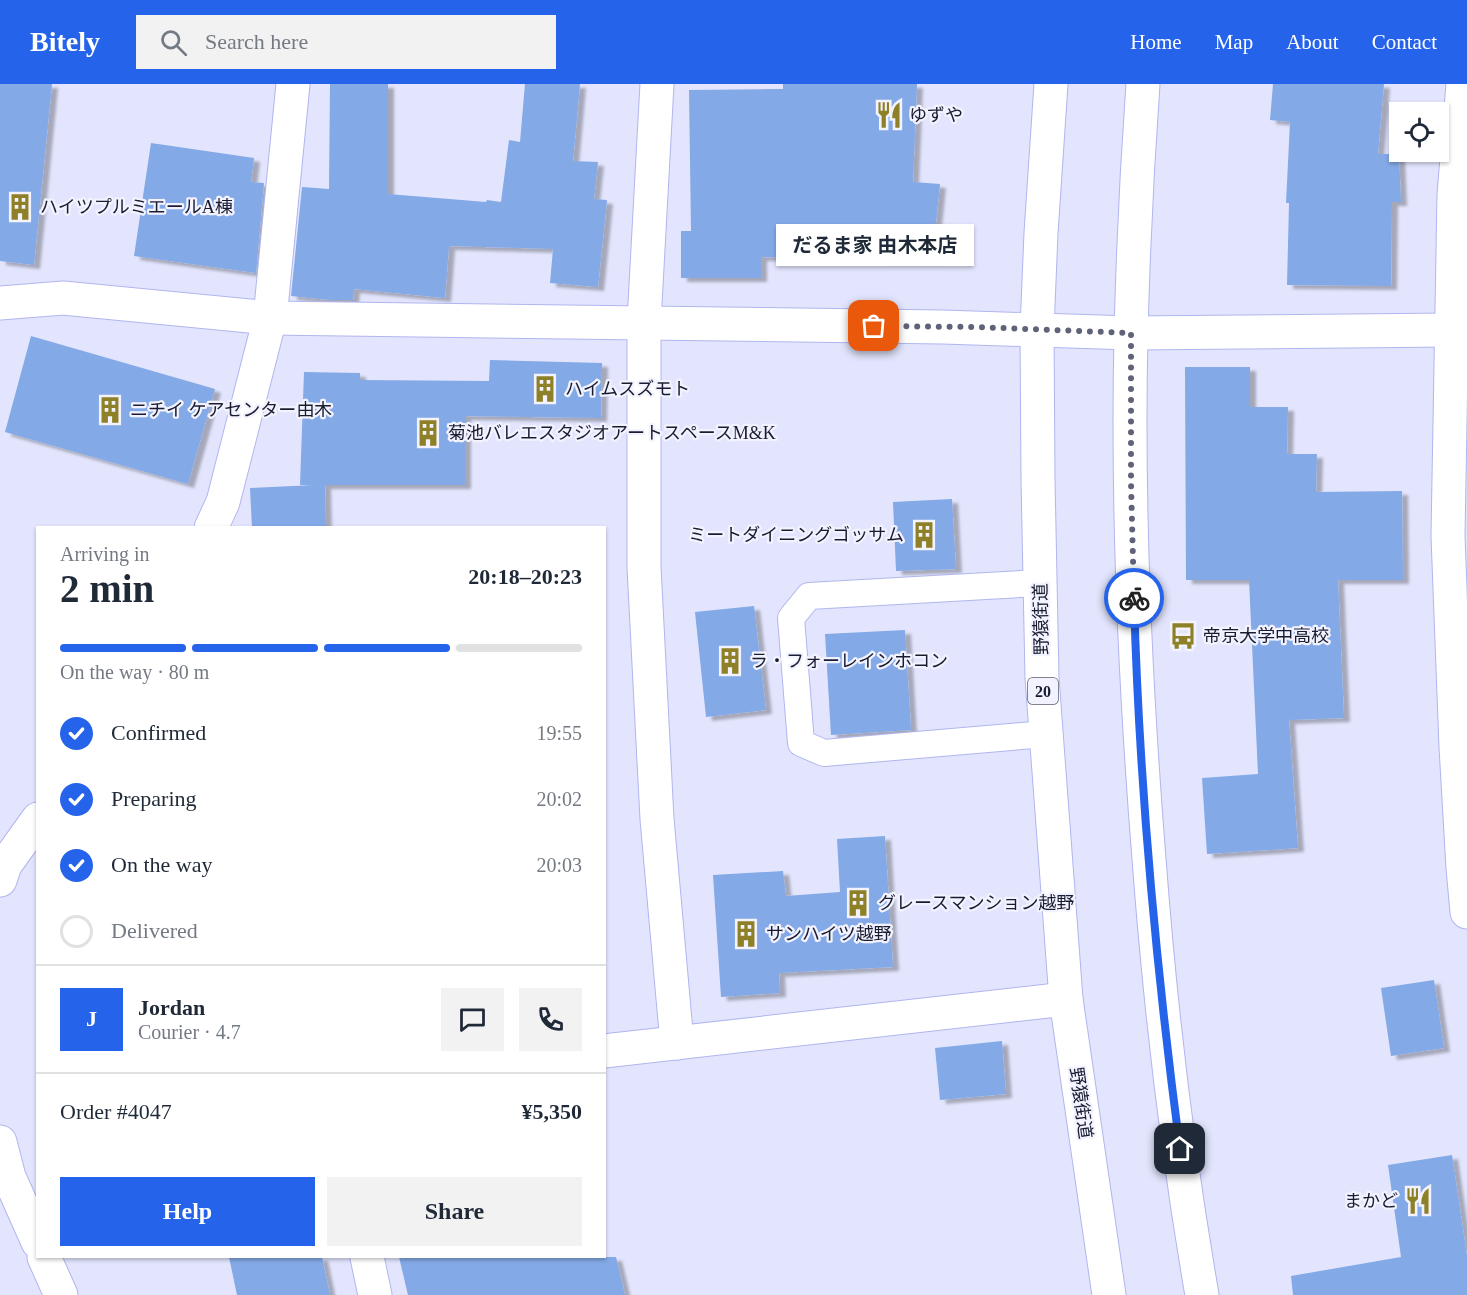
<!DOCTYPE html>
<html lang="en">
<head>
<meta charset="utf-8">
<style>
	:root { --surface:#fff; --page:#f2f2f3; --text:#1f2937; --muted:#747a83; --line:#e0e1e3; --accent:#2563eb }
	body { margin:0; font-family:"Times New Roman","Noto Sans JP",serif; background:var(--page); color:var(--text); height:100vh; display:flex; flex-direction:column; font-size:22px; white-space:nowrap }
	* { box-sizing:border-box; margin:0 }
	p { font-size:20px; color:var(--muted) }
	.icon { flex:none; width:33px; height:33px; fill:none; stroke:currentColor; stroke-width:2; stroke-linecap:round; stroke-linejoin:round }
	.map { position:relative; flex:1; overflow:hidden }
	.panel { position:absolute; left:36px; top:442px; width:570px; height:732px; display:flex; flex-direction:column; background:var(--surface); border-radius:0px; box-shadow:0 2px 4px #0004 }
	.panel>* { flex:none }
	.tools { position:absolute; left:1389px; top:18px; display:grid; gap:12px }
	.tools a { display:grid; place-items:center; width:60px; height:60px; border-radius:0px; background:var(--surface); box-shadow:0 2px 4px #0004; font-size:30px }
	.pin { position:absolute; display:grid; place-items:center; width:51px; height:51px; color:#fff; margin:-26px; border-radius:12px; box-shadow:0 3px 9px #0006 }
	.courier { position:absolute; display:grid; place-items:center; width:60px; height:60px; margin:-30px; border:4px solid #2563eb; border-radius:50%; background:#fff; color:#222; box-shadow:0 2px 8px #0007 }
	.bubble { position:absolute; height:42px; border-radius:0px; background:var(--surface); box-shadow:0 2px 4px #0004; font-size:20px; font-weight:700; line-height:42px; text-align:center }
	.summary em { font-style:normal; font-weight:700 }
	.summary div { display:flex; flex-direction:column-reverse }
	.summary { display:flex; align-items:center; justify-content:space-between; height:102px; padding:0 24px }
	h1 { font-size:39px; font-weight:700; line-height:45px }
	.bar { display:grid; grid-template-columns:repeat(4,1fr); gap:9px 6px; align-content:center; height:72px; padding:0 24px }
	.bar i { height:8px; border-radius:4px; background:var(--line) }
	.bar .on { background:var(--accent) }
	.bar p { grid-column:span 4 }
	.line { display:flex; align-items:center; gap:15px; padding:0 24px; border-top:2px solid var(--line) }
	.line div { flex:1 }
	.round { display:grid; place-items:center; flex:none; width:63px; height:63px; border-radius:0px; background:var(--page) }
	ol { padding:0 24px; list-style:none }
	li { display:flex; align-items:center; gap:18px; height:66px }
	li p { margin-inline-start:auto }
	li .icon { padding:6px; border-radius:50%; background:var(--accent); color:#fff; stroke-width:4 }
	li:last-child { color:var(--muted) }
	li i { width:33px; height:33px; border:3px solid var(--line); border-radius:50% }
	.button { display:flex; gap:12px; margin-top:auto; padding:12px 24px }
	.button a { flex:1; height:69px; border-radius:0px; background:var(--accent); color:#fff; font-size:24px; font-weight:700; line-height:69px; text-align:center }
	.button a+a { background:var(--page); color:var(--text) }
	header { display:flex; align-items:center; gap:36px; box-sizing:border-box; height:84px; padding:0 30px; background:var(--accent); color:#fff }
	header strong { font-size:28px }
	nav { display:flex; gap:33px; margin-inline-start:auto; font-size:21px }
	.search { width:420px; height:54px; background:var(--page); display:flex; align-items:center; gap:15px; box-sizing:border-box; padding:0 21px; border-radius:0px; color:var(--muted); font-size:22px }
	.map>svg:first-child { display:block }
</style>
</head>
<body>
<header>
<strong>Bitely</strong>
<div class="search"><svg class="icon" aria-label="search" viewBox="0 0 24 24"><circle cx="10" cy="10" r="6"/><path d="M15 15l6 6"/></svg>Search here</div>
<nav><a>Home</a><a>Map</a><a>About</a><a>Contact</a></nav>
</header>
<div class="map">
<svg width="1467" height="1211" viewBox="0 0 1467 1211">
	<defs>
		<filter id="shadow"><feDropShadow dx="6" dy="4" stdDeviation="1.5" flood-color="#0004"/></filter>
	</defs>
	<rect width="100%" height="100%" fill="#e2e5fd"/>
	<g fill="#83a9e7" filter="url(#shadow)">
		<path d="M 0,0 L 52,0 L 34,181 L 0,177 Z"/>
		<path d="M 330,0 L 388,0 L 388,110 L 486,118 L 487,116 L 501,118 L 509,56 L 520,58 L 525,0 L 580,0 L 573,77 L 598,78 L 594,115 L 607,116 L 598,203 L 550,199 L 553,165 L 449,162 L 445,214 L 354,205 L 353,216 L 330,216 L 291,212 L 302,103 L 329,105 Z"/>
		<path d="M 783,0 L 917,0 L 913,98 L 940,100 L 932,176 L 761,173 L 761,194 L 681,194 L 681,147 L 691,147 L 689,6 L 783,5 Z"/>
		<path d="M 1273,0 L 1384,0 L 1378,70 L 1399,70 L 1401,118 L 1392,118 L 1391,202 L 1287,201 L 1289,119 L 1286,119 L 1290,38 L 1270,36 Z"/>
		<path d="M 151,59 L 254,74 L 251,98 L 264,99 L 256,189 L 134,172 Z"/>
		<path d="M 31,252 L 215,305 L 188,400 L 5,348 Z"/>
		<path d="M 490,276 L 602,279 L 601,334 L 465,332 L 465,401 L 325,401 L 326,444 L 252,444 L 250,404 L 315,401 L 300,401 L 304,288 L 360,289 L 360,296 L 489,297 Z"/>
		<path d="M 1185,283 L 1250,283 L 1250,323 L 1288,323 L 1287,370 L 1317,370 L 1316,408 L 1402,407 L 1403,496 L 1338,496 L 1344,634 L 1289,636 L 1298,764 L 1207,770 L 1202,694 L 1258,690 L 1249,496 L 1186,496 Z"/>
		<path d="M 952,415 L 956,485 L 896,487 L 893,418 Z"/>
		<path d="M 754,522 L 766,626 L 706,633 L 695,528 Z"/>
		<path d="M 905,546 L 911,646 L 831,651 L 825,550 Z"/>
		<path d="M 885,752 L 893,883 L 779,889 L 780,909 L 721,913 L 713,791 L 783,787 L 786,812 L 840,808 L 837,755 Z"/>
		<path d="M 1434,896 L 1444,964 L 1391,972 L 1381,904 Z"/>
		<path d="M 1002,957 L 1006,1010 L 940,1016 L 935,964 Z"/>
		<path d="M 1452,1071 L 1467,1172 L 1467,1211 L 1293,1211 L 1291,1192 L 1401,1173 L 1388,1081 Z"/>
		<path d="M 229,1173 L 322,1173 L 330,1211 L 237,1211 Z"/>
		<path d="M 399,1173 L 616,1173 L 625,1211 L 408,1211 Z"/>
	</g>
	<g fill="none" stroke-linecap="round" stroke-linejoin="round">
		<defs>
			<path id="service" d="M 1040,499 L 809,512 L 791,534 L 801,659 L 824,669 L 1046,650"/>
			<g id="minor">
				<path d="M 657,0 L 644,238 L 644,483 L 657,735 L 677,959"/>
				<path d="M 1463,0 L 1454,111 L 1448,452 L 1456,663 L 1463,784 L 1467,828"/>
				<path d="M 0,219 L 63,214 L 270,234 L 943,243 L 1131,249 L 1451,246"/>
				<path d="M 211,444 L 223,418 L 270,234 L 293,0"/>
				<path d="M 0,796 L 5,781 L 38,735"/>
				<path d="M 604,967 L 1066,915"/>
				<path d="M 0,1058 L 9,1093 L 38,1158"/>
				<path d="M 44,1173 L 61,1211"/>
				<path d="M 367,1173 L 375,1211"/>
			</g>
			<g id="primary">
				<path d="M 1051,0 L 1041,149 L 1037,245 L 1038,395 L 1042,594 L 1066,915 L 1109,1211"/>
				<path d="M 1143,0 C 1137,83 1133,167 1131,250 C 1127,425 1135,600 1149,775 C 1160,921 1177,1067 1202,1211"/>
			</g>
		</defs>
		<use href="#service" stroke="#b0b6ee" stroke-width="28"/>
		<use href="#minor" stroke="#b0b6ee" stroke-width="35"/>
		<use href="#primary" stroke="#b0b6ee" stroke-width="35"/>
		<use href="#service" stroke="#fff" stroke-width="26"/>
		<use href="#minor" stroke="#fff" stroke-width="33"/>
		<use href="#primary" stroke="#fff" stroke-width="33"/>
	</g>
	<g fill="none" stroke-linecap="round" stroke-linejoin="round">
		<path stroke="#5f6278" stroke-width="6" stroke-dasharray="0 10.8" d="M 874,242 L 976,243 L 1131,249 L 1131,399 L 1134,514"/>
		<path stroke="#2563eb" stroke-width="8" d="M 1134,514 C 1139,699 1156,883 1180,1065"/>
	</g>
	<defs>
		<symbol id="restaurant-bare" viewBox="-9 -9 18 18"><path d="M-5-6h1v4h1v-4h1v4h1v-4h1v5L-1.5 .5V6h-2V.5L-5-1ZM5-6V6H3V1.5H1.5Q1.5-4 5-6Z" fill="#8e8027" stroke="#f2f3ff" stroke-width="2.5" paint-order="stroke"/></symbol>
		<symbol id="building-bare" viewBox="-9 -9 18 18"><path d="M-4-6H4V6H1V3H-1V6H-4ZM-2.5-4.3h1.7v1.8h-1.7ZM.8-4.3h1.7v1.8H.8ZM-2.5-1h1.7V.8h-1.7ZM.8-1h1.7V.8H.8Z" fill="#8e8027" stroke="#f2f3ff" stroke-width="2.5" paint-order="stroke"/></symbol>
		<symbol id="bus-bare" viewBox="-9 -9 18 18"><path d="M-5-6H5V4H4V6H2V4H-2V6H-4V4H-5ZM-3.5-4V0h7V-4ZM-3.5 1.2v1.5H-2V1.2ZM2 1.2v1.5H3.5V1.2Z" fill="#8e8027" stroke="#f2f3ff" stroke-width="2.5" paint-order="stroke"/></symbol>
	</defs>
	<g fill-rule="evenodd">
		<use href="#restaurant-bare" x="870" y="12" width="38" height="38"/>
		<use href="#building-bare" x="1" y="104" width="38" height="38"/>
		<use href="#building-bare" x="526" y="286" width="38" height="38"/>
		<use href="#building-bare" x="91" y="307" width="38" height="38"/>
		<use href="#building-bare" x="409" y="330" width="38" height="38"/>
		<use href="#building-bare" x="905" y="432" width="38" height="38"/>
		<use href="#bus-bare" x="1164" y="533" width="38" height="38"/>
		<use href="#building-bare" x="711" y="558" width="38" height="38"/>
		<use href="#building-bare" x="839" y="800" width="38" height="38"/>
		<use href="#building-bare" x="727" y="831" width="38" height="38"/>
		<use href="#restaurant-bare" x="1399" y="1098" width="38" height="38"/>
	</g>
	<g text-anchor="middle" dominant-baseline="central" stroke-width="4.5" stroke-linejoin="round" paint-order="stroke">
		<rect fill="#f2f3ff" stroke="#5a5c6e" stroke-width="1.5" x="1028" y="594" width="30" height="26" rx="4.5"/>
		<g font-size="16" font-weight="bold" fill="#191b30">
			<text x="1043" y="607">20</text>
		</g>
		<g font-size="18" fill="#191b30" stroke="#f2f3ff" text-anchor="start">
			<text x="909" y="31">ゆずや</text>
			<text x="40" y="123">ハイツプルミエールA棟</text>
			<text x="565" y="305">ハイムスズモト</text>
			<text x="130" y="326">ニチイ ケアセンター由木</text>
			<text x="448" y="349">菊池バレエスタジオアートスペースM&amp;K</text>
			<text x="904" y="451" text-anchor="end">ミートダイニングゴッサム</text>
			<text x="1203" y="552">帝京大学中高校</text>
			<text x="750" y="577">ラ・フォーレインホコン</text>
			<text x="878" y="819">グレースマンション越野</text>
			<text x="766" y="850">サンハイツ越野</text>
			<text x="1398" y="1117" text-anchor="end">まかど</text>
		</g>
		<g font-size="18" fill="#191b30" stroke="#f2f3ff">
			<text transform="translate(1041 535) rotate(-91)">野猿街道</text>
			<text transform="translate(1081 1019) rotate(82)">野猿街道</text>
		</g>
	</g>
</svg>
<div class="tools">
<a><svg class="icon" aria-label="locate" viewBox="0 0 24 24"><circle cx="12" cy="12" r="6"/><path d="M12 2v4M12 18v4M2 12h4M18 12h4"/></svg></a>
</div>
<div class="pin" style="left:874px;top:242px;background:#ea580c"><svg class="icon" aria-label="bag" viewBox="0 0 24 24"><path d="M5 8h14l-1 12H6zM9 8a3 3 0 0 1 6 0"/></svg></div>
<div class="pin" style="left:1180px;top:1065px;background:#1f2937"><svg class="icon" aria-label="home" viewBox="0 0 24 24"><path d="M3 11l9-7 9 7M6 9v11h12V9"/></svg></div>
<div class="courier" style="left:1134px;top:514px"><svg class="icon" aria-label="bike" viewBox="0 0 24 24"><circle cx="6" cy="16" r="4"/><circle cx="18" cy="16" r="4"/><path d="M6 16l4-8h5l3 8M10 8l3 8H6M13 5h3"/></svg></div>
<div class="bubble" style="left:776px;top:140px;width:198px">だるま家 由木本店</div>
<section class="panel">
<div class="summary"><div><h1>2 min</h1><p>Arriving in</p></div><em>20:18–20:23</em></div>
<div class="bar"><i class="on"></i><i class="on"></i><i class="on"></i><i></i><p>On the way · 80 m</p></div>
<ol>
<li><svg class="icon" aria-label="check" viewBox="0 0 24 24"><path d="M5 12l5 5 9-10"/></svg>Confirmed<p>19:55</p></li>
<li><svg class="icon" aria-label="check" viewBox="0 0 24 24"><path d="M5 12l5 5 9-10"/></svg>Preparing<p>20:02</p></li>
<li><svg class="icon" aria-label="check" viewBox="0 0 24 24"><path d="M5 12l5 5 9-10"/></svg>On the way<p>20:03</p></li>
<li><i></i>Delivered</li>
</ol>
<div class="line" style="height:108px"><b class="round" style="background:var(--accent);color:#fff">J</b><div><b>Jordan</b><p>Courier · 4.7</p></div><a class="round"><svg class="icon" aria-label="chat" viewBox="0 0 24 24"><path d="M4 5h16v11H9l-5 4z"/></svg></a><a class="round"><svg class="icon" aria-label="phone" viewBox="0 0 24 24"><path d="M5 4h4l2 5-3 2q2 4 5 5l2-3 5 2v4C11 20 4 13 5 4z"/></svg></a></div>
<div class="line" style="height:78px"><div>Order #4047</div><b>¥5,350</b></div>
<div class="button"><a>Help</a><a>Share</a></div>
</section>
</div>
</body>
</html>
